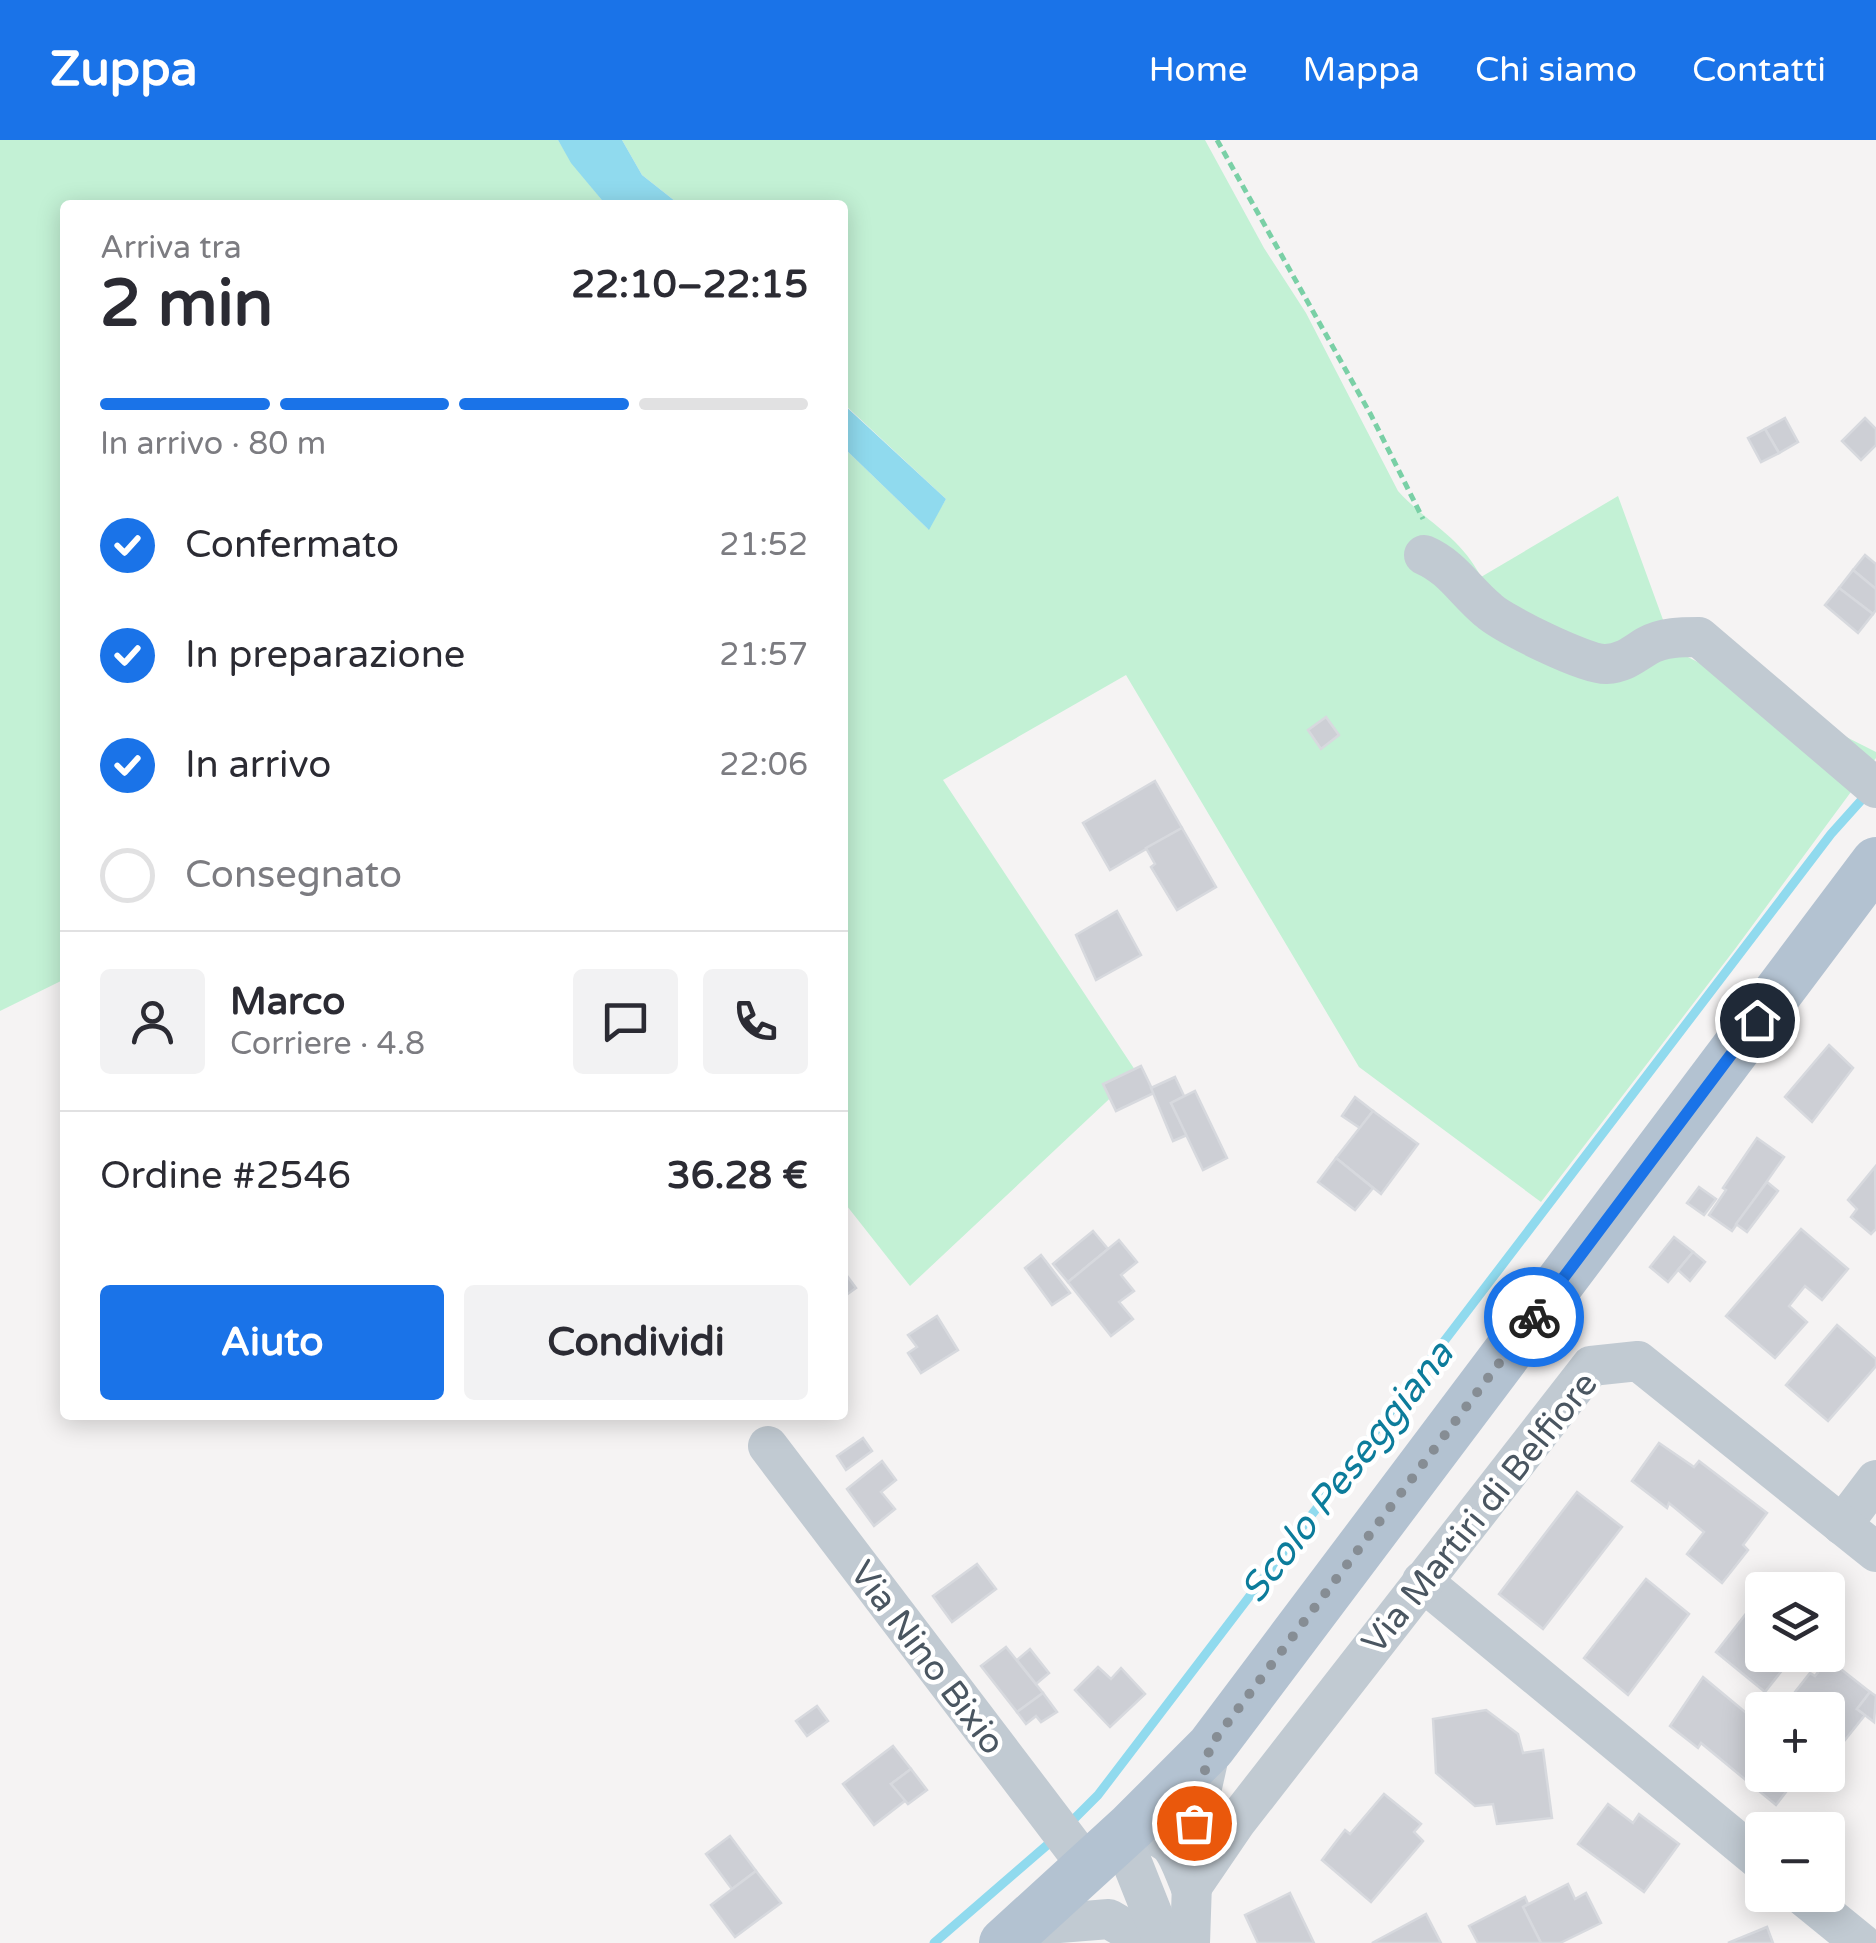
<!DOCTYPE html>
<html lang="it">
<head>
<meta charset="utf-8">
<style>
	:root { --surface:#fff; --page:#f2f2f3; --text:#2b2b33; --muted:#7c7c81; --line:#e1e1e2; --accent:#1a73e8 }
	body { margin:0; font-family:"Varela Round",sans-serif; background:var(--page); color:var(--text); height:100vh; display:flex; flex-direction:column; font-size:38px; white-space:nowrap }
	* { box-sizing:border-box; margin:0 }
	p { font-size:32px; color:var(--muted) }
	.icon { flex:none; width:55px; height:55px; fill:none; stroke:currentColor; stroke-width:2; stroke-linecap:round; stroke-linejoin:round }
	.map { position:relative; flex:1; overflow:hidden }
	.drawer { position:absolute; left:60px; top:60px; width:788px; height:1220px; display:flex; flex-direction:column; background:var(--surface); border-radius:10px; box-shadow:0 5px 25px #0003 }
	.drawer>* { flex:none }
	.buttons { position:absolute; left:1745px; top:1432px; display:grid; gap:20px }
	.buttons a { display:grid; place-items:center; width:100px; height:100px; border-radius:10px; background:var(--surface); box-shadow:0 5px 25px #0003; font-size:50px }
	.pin { position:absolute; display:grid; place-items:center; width:85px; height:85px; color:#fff; margin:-42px; border:5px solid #fff; border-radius:50%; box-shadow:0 2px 10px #0007 }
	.courier { position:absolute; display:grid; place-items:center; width:100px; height:100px; margin:-50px; border:8px solid #1a73e8; border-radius:50%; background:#fff; color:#222; box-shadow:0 2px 12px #0007 }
	.summary em { font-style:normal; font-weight:700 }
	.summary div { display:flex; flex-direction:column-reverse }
	.summary { display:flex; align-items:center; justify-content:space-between; height:170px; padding:0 40px }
	h1 { font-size:65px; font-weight:700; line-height:75px }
	.bar { display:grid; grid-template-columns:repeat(4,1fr); gap:15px 10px; align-content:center; height:120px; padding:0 40px }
	.bar i { height:12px; border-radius:8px; background:var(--line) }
	.bar .current { background:var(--accent) }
	.bar p { grid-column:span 4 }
	.line { display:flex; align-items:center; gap:25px; padding:0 40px; border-top:2px solid var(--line) }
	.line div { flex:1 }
	.round { display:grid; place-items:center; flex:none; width:105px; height:105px; border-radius:10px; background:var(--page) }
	ol { padding:0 40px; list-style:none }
	li { display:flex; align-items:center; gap:30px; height:110px }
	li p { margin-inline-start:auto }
	li .icon { padding:10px; border-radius:50%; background:var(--accent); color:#fff; stroke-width:4 }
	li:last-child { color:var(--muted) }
	li i { width:55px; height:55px; border:5px solid var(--line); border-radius:50% }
	.primary-button { display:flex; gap:20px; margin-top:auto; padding:20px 40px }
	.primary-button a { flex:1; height:115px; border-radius:10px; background:var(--accent); color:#fff; font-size:40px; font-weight:700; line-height:115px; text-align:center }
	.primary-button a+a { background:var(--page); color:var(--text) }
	header { display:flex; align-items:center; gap:60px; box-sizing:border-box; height:140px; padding:0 50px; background:var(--accent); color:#fff }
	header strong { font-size:48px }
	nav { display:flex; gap:55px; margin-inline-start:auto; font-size:35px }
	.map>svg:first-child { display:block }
</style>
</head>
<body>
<header>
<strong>Zuppa</strong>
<nav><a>Home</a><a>Mappa</a><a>Chi siamo</a><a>Contatti</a></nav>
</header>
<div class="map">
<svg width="1876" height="1803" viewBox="0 0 1876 1803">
	<rect width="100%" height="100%" fill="#f5f3f3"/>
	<g fill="#c3f1d5">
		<path d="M 0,0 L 558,0 L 572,23 L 606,65 L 65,65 L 65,839 L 0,871 Z"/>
		<path d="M 622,0 L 1205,0 L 1264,108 L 1306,173 L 1398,351 C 1427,383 1460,396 1481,437 L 1618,356 L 1674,510 L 1876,612 L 1876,618 L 1735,809 L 1541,1062 L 1359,927 L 1126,535 L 943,640 L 1137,933 L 910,1146 L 843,1061 L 843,307 L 928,389 L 946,359 L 843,263 L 842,65 L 680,65 L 642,35 Z"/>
	</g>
	<g fill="#90daee">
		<path d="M 558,0 L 622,0 L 642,35 L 680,65 L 606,65 L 571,23 Z"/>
		<path d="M 842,263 L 946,359 L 929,390 L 843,307 Z"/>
	</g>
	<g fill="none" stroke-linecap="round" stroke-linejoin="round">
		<g stroke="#90daee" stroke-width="9">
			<path d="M 1067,1686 L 1098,1655 L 1831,694 L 1866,655"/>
			<path d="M 934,1803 L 1053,1700"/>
		</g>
	</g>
	<g fill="#cdcfd5" stroke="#d7d9de" stroke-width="2.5">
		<path d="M 1785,278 L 1798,302 L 1779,313 L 1765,289 Z"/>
		<path d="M 1865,278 L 1876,289 L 1876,305 L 1861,320 L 1842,301 Z"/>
		<path d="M 1765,289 L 1779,313 L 1761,322 L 1748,298 Z"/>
		<path d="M 1865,415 L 1876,424 L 1876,449 L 1853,430 Z"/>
		<path d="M 1853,430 L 1876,449 L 1876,470 L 1873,474 L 1839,448 Z"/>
		<path d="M 1839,448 L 1873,474 L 1858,493 L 1825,465 Z"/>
		<path d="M 1326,577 L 1339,595 L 1321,609 L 1308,590 Z"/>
		<path d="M 1155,641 L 1182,688 L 1110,730 L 1083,683 Z"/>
		<path d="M 1182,688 L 1216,747 L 1177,770 L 1151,727 L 1155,724 L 1146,708 Z"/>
		<path d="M 1117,771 L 1141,815 L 1096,840 L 1076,795 Z"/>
		<path d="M 1829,905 L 1853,928 L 1812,982 L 1785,957 Z"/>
		<path d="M 1141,926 L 1154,953 L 1116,971 L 1103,944 Z"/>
		<path d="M 1175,937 L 1184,956 L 1171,963 L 1187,995 L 1173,1001 L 1151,948 Z"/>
		<path d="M 1195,951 L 1227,1018 L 1203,1030 L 1171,963 Z"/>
		<path d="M 1355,957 L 1373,971 L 1360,988 L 1342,976 Z"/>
		<path d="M 1373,971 L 1418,1004 L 1381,1054 L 1336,1018 Z"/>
		<path d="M 1757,998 L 1784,1017 L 1732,1091 L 1709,1075 L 1726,1050 L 1723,1048 Z"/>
		<path d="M 1336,1018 L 1373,1048 L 1355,1070 L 1318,1042 Z"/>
		<path d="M 1875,1027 L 1876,1089 L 1871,1094 L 1851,1077 L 1857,1069 L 1848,1060 Z"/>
		<path d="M 1767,1042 L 1778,1051 L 1747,1092 L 1736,1084 Z"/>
		<path d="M 1699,1047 L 1716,1059 L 1704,1075 L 1687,1063 Z"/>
		<path d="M 1801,1089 L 1848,1129 L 1822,1160 L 1805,1146 L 1789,1166 L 1807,1182 L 1775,1218 L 1726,1176 Z"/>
		<path d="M 1093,1091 L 1108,1109 L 1068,1142 L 1053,1124 Z"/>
		<path d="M 1674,1097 L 1693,1112 L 1668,1142 L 1650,1127 Z"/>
		<path d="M 1119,1100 L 1137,1122 L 1121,1135 L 1134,1151 L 1119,1162 L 1133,1179 L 1111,1196 L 1068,1142 Z"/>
		<path d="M 1693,1112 L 1705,1122 L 1690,1141 L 1678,1130 Z"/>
		<path d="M 1041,1115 L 1070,1153 L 1052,1165 L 1025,1128 Z"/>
		<path d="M 842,1129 L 856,1148 L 842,1158 Z"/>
		<path d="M 937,1176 L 958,1210 L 921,1233 L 908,1213 L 917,1207 L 908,1195 Z"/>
		<path d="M 1837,1185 L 1876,1219 L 1876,1226 L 1828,1281 L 1786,1245 Z"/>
		<path d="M 863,1298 L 872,1311 L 846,1330 L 837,1316 Z"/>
		<path d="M 1659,1303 L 1694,1327 L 1699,1321 L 1767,1373 L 1743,1405 L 1748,1410 L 1722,1443 L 1687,1414 L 1704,1392 L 1669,1363 L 1667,1368 L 1632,1341 Z"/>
		<path d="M 882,1321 L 896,1340 L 881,1352 L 895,1369 L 874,1386 L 847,1349 Z"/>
		<path d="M 1577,1352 L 1622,1387 L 1543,1489 L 1499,1454 Z"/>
		<path d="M 977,1424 L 996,1449 L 952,1482 L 933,1456 Z"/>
		<path d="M 1646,1439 L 1689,1474 L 1628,1555 L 1584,1518 Z"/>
		<path d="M 1759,1457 L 1762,1459 L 1762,1515 L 1794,1515 L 1765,1552 L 1716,1512 Z"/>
		<path d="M 1006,1507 L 1043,1553 L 1017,1572 L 981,1526 Z"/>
		<path d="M 1030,1509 L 1049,1533 L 1036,1544 L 1017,1520 Z"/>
		<path d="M 1828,1519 L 1870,1552 L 1857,1569 L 1865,1575 L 1837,1610 L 1828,1602 L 1828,1570 L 1789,1570 L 1784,1566 L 1810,1533 L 1815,1536 Z"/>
		<path d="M 1098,1527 L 1111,1539 L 1121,1528 L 1145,1554 L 1110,1587 L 1075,1550 Z"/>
		<path d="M 1703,1537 L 1762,1586 L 1762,1635 L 1799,1635 L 1776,1665 L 1701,1603 L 1698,1608 L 1670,1586 Z"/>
		<path d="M 1870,1552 L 1876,1556 L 1874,1582 L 1857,1569 Z"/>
		<path d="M 1043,1553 L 1057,1572 L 1041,1582 L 1036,1576 L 1026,1584 L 1017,1572 Z"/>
		<path d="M 817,1566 L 828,1581 L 807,1596 L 796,1581 Z"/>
		<path d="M 1486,1570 L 1518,1594 L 1523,1613 L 1543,1610 L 1552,1678 L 1497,1684 L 1493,1664 L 1475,1666 L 1436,1633 L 1433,1579 Z"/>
		<path d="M 893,1606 L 911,1629 L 891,1644 L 906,1660 L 874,1685 L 843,1644 Z"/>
		<path d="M 911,1629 L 927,1650 L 908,1664 L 891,1644 Z"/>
		<path d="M 1384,1654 L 1421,1684 L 1414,1692 L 1423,1701 L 1371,1762 L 1322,1720 L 1345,1690 L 1350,1694 Z"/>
		<path d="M 1608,1664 L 1633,1683 L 1639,1674 L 1679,1704 L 1644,1752 L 1578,1704 Z"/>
		<path d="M 730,1696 L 756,1731 L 732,1749 L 706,1714 Z"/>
		<path d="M 756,1731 L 781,1763 L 735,1797 L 711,1765 Z"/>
		<path d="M 1568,1744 L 1575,1759 L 1586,1753 L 1601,1783 L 1560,1803 L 1541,1803 L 1523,1767 Z"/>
		<path d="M 1290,1753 L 1314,1803 L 1258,1803 L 1245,1775 Z"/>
		<path d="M 1525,1757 L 1528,1764 L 1523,1767 L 1541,1803 L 1478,1803 L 1469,1786 Z"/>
		<path d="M 1426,1774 L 1441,1803 L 1372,1803 Z"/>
		<path d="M 1767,1787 L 1773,1803 L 1728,1803 Z"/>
	</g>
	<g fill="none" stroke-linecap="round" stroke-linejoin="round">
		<path stroke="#7ad0a6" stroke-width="5" stroke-dasharray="8 5" stroke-linecap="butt" d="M 1217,0 L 1371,275 L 1423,379"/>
		<g stroke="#c1cad2" stroke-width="40">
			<path d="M 1424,415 C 1452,427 1465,451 1488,470 C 1503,484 1586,525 1606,524 C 1624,523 1632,515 1647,506 C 1663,497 1682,497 1699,497 L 1876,648"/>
			<path d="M 768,1306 L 1088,1727"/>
			<path d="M 1842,1385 L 1876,1340"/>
			<path d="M 1422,1441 L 1762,1722"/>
			<path d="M 1191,1748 L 1236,1682 L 1591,1226 L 1638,1221 L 1876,1412"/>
			<path d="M 1802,1755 L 1861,1803"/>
			<path d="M 1023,1786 L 1109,1779 L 1150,1803"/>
			<path d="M 1164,1803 L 1131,1720 L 1131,1687 C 1177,1701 1173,1705 1191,1748"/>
			<path d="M 1190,1803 L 1194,1683 L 1211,1607"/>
		</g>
		<path stroke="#b3c2d1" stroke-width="50" d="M 1004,1803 L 1131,1687 L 1211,1607 L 1876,722"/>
	</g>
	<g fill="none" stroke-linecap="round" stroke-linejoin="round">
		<path stroke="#868d94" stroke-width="10" stroke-dasharray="0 18" d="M 1194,1683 L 1210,1606 L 1534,1177"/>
		<path stroke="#1a73e8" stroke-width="12" d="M 1534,1177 L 1757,880"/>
	</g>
	<g text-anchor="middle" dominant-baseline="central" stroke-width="9" stroke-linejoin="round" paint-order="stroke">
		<g font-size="35" fill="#4a5661" stroke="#fff">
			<text transform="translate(1480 1373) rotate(-51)">Via Martiri di Belfiore</text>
			<text transform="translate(927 1518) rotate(53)">Via Nino Bixio</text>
		</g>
		<g font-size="38" font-style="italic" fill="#0c7c9b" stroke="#fff">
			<text transform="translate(1347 1332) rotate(-52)">Scolo Peseggiana</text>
		</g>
	</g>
</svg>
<div class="buttons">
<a><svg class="icon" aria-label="layers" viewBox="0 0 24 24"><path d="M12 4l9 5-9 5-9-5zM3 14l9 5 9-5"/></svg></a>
<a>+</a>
<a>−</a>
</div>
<div class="pin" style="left:1194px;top:1683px;background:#ea580c"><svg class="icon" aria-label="bag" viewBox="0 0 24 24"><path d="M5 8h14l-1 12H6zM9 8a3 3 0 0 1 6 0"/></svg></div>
<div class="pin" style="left:1757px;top:880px;background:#1f2937"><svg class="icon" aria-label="home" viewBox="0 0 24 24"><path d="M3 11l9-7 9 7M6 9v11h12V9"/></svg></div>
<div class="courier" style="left:1534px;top:1177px"><svg class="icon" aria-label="bike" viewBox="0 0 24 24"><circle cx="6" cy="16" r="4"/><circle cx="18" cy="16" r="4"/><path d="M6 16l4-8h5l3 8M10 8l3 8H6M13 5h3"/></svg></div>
<section class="drawer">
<div class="summary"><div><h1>2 min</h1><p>Arriva tra</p></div><em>22:10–22:15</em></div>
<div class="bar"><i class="current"></i><i class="current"></i><i class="current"></i><i></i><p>In arrivo · 80 m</p></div>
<ol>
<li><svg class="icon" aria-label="check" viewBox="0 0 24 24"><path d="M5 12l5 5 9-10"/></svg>Confermato<p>21:52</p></li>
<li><svg class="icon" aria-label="check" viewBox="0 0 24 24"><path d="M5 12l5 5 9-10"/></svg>In preparazione<p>21:57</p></li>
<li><svg class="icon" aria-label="check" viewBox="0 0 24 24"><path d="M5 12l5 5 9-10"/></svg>In arrivo<p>22:06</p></li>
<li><i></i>Consegnato</li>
</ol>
<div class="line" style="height:180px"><a class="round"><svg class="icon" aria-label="person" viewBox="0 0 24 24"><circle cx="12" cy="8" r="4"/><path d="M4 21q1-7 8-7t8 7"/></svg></a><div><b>Marco</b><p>Corriere · 4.8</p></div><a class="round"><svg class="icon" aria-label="chat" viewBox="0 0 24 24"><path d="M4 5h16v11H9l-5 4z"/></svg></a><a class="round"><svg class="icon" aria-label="phone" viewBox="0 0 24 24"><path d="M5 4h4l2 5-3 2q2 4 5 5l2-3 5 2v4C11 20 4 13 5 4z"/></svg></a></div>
<div class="line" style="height:130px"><div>Ordine #2546</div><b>36.28 €</b></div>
<div class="primary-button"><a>Aiuto</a><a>Condividi</a></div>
</section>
</div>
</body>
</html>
